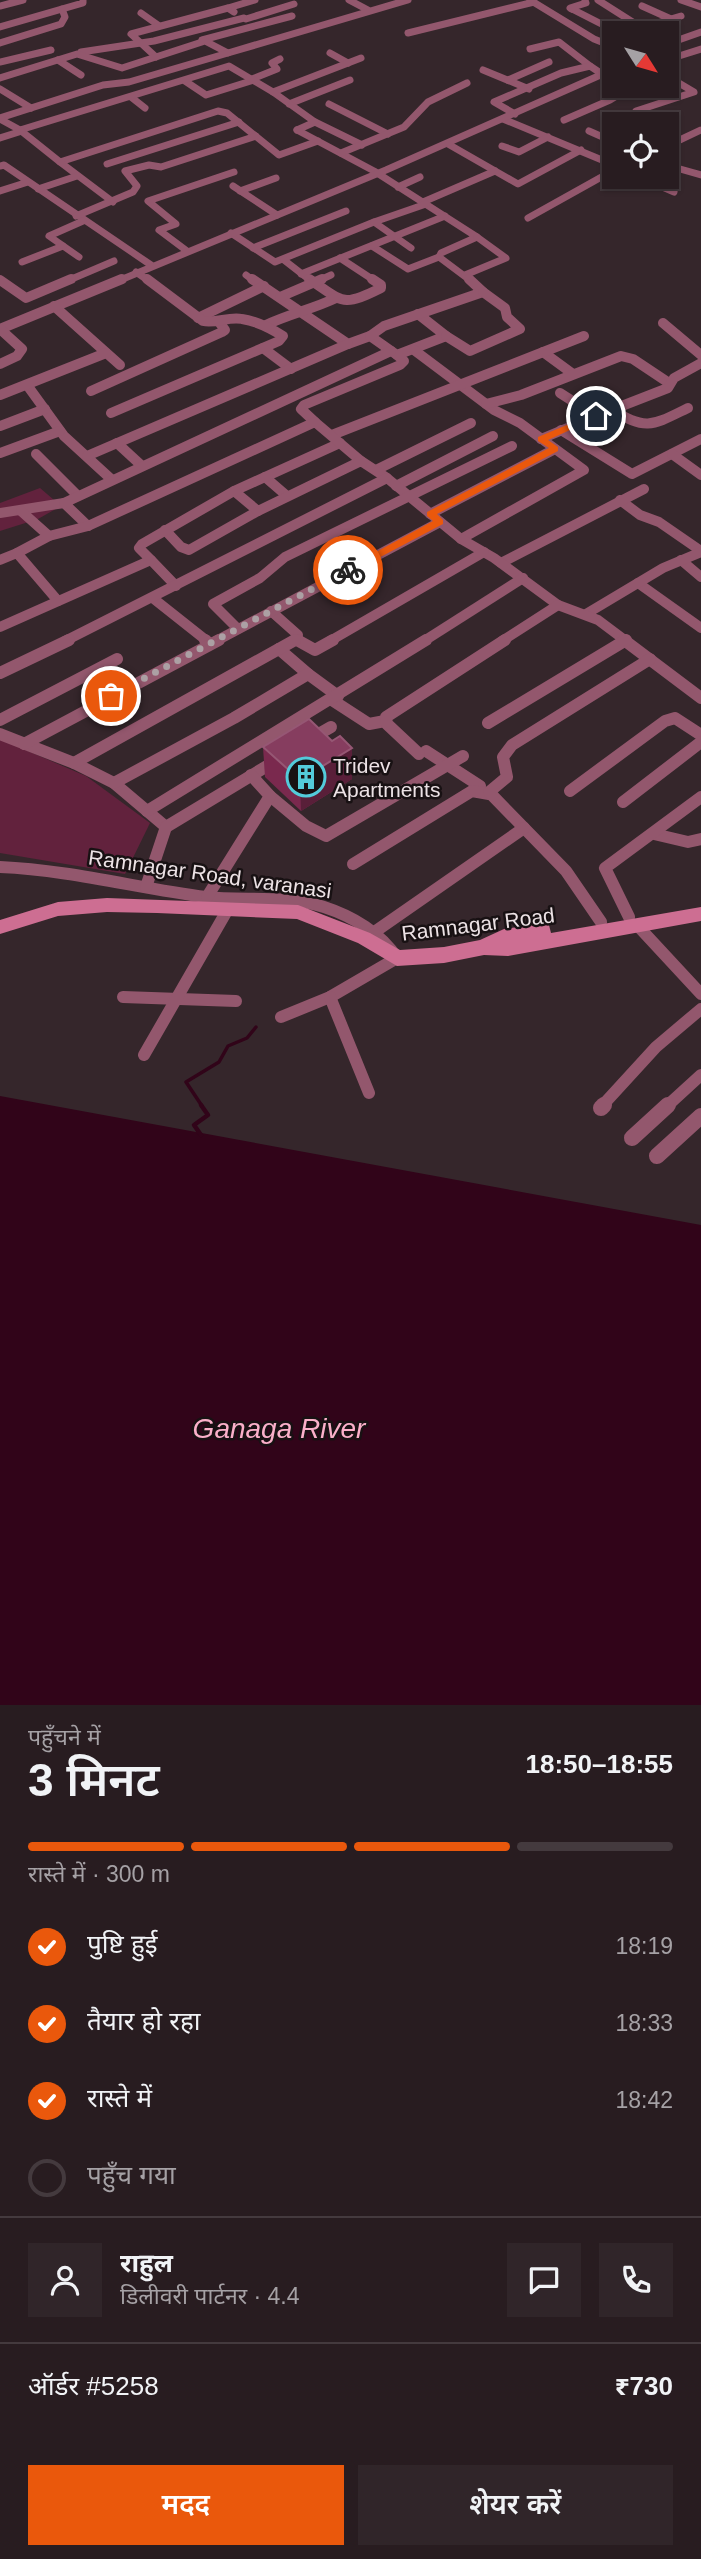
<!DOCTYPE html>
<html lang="hi">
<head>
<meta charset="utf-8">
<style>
	:root { --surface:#281c20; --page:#302529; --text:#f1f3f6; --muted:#a5a1a5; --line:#443a3e; --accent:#ea580c }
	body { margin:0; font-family:Arial,"Noto Sans Devanagari",sans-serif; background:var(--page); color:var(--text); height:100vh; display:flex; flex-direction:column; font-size:26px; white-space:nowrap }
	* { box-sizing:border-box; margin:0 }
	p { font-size:23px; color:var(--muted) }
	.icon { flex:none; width:38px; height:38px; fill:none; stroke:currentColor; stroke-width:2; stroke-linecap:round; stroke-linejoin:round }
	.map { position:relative; height:1705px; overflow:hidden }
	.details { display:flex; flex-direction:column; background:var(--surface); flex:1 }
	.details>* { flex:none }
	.needle { width:46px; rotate:127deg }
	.tools { position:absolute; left:602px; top:21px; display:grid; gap:14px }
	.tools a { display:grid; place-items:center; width:77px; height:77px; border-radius:0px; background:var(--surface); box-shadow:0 2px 5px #0004,0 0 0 2px var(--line); font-size:35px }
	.pin { position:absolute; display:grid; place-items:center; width:60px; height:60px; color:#fff; margin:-30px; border:4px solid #fff; border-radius:50%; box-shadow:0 2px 7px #0007 }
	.courier { position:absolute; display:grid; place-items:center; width:70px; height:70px; margin:-35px; border:5px solid #ea580c; border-radius:50%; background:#fff; color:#222; box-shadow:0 2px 9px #0007 }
	.head em { font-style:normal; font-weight:600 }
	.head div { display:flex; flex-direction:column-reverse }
	.head { display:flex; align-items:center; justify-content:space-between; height:119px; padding:0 28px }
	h1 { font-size:46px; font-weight:600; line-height:52px }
	.bar { display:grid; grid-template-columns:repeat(4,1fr); gap:10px 7px; align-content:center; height:84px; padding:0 28px }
	.bar i { height:9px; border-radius:5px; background:var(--line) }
	.bar .selected { background:var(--accent) }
	.bar p { grid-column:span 4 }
	.line { display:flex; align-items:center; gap:18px; padding:0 28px; border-top:2px solid var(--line) }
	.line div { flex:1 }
	.round { display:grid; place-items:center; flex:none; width:74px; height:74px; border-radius:0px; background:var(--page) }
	ol { padding:0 28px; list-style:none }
	li { display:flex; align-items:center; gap:21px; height:77px }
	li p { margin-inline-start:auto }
	li .icon { padding:7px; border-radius:50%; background:var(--accent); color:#fff; stroke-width:4 }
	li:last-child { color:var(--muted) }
	li i { width:38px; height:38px; border:4px solid var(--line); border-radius:50% }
	.button { display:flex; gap:14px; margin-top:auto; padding:14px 28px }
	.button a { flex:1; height:80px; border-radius:0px; background:var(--accent); color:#fff; font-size:28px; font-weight:600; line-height:80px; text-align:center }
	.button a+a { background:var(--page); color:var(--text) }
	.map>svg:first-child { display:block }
</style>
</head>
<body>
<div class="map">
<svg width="701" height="1705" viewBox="0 0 701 1705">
	<rect width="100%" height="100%" fill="#35262b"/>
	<g fill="#62223d">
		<path d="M 40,488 L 61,506 L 38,519 L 0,531 L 0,503 Z"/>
		<path d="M 0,739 L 86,776 L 150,823 L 125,874 L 0,853 Z"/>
	</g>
	<path fill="#310419" d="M 0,1096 L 701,1225 L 701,1705 L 0,1705 Z"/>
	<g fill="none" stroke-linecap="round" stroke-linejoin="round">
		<path stroke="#310419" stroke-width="3.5" d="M 202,1106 L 186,1082 L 219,1062 L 228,1046 L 247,1038 L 256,1027"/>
		<path stroke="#310419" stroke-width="4.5" d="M 201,1135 L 194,1125 L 208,1115 L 201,1105"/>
		<g stroke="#93576d" stroke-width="7">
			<path d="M 349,0 L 368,10"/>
			<path d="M 530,0 L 594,39 L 614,47"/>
			<path d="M 598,0 L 642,28"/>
			<path d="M 681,0 L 701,7"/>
			<path d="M 0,6 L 23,0"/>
			<path d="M 642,6 L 671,19"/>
			<path d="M 572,9 L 619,33"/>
			<path d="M 572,9 L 570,8 L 586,3 L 585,0"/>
			<path d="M 234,12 L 228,8 L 255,0"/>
			<path d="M 141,13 L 158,25"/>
			<path d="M 246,19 L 294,4"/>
			<path d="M 0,27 L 83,3 L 83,0"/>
			<path d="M 408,33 L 534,2"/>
			<path d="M 623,33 L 681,16"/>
			<path d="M 202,40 L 292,16"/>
			<path d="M 0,43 L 61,24 L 65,17 L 62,9"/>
			<path d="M 667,44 L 701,32"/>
			<path d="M 530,49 L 559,42 L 590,66"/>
			<path d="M 81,52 L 154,41 L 244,18"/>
			<path d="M 330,53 L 348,63"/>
			<path d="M 679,56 L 701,49"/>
			<path d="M 156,57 L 131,34 L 228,8"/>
			<path d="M 58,60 L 81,75"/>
			<path d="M 0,62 L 51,50"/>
			<path d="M 483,70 L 529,89"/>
			<path d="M 0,78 L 77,54 L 122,68 L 205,41 L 228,53 L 408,0"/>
			<path d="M 252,79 L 277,69 L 272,63 L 280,59"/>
			<path d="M 508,80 L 549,62"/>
			<path d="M 185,81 L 206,95 L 254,80"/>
			<path d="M 0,89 L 31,108"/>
			<path d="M 273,92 L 361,58"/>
			<path d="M 131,97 L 145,108"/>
			<path d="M 289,104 L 350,80"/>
			<path d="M 329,104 L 388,134"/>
			<path d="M 636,111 L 694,92 L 667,76"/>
			<path d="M 515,114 L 494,102 L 561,73 L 590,66 L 602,74"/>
			<path d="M 0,118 L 103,85 L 129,82 L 228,53"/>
			<path d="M 0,119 L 20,130 L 60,162 L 218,111 L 227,113 L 279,155 L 318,141"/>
			<path d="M 503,119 L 614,165"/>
			<path d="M 564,120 L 610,100 L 633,86"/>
			<path d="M 315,122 L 362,145"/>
			<path d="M 20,130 L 229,66 L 273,92 L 315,122 L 297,130"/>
			<path d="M 297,130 L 374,171 L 477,237 L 441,253 L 439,257 L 471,281"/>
			<path d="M 589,131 L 614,142"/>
			<path d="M 0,138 L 22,131"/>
			<path d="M 448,144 L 518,184 L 581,150"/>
			<path d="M 502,146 L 519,152 L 548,137"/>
			<path d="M 667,146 L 701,130"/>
			<path d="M 341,153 L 404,127 L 428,102 L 467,83"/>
			<path d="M 60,162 L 113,202"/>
			<path d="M 107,164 L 239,122"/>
			<path d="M 0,166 L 4,165 L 151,265"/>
			<path d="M 673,167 L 701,175"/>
			<path d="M 639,177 L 674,192"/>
			<path d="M 233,186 L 277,215"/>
			<path d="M 398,187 L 420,177"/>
			<path d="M 38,189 L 77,176"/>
			<path d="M 0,191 L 28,182"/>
			<path d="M 240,191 L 276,178"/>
			<path d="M 423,202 L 495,171"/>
			<path d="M 76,216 L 133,192 L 137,186 L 125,171 L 149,165 L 161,167 L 256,136"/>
			<path d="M 528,218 L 614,170"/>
			<path d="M 231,233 L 275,262 L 374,222"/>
			<path d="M 372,246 L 408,269 L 439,257"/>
			<path d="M 253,248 L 346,211"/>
			<path d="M 411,248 L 374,222 L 426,204"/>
			<path d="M 187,251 L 159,230 L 176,224 L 148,201 L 234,172"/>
			<path d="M 79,257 L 49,236 L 83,221"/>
			<path d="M 340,258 L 375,281"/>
			<path d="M 284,260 L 311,281"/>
			<path d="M 22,262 L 63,246"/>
			<path d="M 136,272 L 149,281"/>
			<path d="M 301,274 L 445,216"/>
			<path d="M 246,275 L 254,281"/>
			<path d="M 465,275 L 506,258 L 477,237"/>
			<path d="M 67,281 L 114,261"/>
			<path d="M 118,281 L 386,170 L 614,69"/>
			<path d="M 318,281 L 331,275"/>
		</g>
		<g stroke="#93576d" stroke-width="10">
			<path d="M 252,279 L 348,344 L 370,336 L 397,355 L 446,336 L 418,314"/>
			<path d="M 309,279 C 344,302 341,308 381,288 L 381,285 L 372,279"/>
			<path d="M 0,280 L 26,298 L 71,279"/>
			<path d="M 280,297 L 322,279"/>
			<path d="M 54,306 L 120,365"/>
			<path d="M 198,318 L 264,286"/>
			<path d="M 663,323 L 701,355"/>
			<path d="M 266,325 C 289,314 313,309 336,298"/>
			<path d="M 0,329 L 122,279"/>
			<path d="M 0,329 L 22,349 L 17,356 L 0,364"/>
			<path d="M 370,336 L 384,326 L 483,292 L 469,279"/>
			<path d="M 446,336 L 470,351 L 520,329 L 507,317 L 505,308 L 483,292"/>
			<path d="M 263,348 L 291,369"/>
			<path d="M 414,350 L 494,410 L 520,423 L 584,470 L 461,539"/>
			<path d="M 543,352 L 573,374"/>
			<path d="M 27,385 L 64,436 L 111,479"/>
			<path d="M 91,391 L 222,332 L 225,330 L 219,322"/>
			<path d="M 0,395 L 106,353"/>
			<path d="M 486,404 L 521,395 L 621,356 L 633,359 L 669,383"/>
			<path d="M 613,410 C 646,432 655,424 688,408"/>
			<path d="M 111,413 L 279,341 L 283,336 C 270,328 257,321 242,319 C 229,316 216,324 203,321 L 147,279"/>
			<path d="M 596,416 L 668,388 L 674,378 L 701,363"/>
			<path d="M 315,422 L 301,409 L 304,405 L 400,365 L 404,361 L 397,355"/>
			<path d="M 0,426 L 45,409"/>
			<path d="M 561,430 L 632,474 L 701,439"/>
			<path d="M 332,435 L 584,336"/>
			<path d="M 541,439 L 596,416 L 560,393"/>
			<path d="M 117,443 L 142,466"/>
			<path d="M 0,453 L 60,431"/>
			<path d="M 36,454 L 78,496"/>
			<path d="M 672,454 L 701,475"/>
			<path d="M 87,456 L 348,344"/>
			<path d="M 376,470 L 471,423"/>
			<path d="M 265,477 L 287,496"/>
			<path d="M 396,486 L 493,436"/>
			<path d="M 234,491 L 340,443"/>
			<path d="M 620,500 L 640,515 L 659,522 L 701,551"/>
			<path d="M 0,513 L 64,503"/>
			<path d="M 430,514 L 555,449"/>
			<path d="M 88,526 L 64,503 L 391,351"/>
			<path d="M 165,530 L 181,547 L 189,550 L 258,511"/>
			<path d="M 49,536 L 88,526 L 315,422 L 361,461"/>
			<path d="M 17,553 L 49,536 L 21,511"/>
			<path d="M 0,560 L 17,553 L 58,601"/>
			<path d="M 151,560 L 176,586"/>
			<path d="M 681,560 L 701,577"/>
			<path d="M 501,563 L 644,489"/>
			<path d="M 638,583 L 701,628"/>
			<path d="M 154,599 L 207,641"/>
			<path d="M 271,611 L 298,635 L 293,641"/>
			<path d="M 586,614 L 663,568 L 701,552"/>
			<path d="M 0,627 L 151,560 L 139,548 L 142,544 L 234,491 L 258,511 L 361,461 L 387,478 L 461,539 L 494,558 L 558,605 L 598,620 L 626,641"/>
			<path d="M 238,629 L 213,604 L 260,578 L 285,557 L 512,446"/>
			<path d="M 296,639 L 300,641"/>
			<path d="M 65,641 L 387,478"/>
			<path d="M 216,641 L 440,522"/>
			<path d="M 330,641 L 484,552"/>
			<path d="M 424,641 L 523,578"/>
			<path d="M 502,641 L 558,605"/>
			<path d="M 624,641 L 626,640"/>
		</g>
		<g stroke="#93576d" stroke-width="12">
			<path d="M 205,640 L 210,644"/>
			<path d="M 297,640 L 315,650 L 333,640"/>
			<path d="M 624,640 L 701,698"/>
			<path d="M 279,649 L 308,674"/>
			<path d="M 0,673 L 69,640"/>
			<path d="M 332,700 L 369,724 L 385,721"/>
			<path d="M 0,720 L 117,659"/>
			<path d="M 488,723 L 626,640"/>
			<path d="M 0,734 L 74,763 L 114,783 L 166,827"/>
			<path d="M 310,739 L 331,727"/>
			<path d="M 24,744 L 219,640"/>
			<path d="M 426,751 L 480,786"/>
			<path d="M 419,754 L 387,724 L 386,717 L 505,640"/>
			<path d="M 74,763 L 295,640"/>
			<path d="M 114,783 L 234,718 L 308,674 L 338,696"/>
			<path d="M 570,791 L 665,721 L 675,718 L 701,735"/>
			<path d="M 270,796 L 306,826 L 326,836 L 463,756"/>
			<path d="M 623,802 L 701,742"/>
			<path d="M 147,811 L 426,640"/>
			<path d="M 654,834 L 688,842 L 701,839"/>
			<path d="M 353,864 L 472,791 L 489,794"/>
			<path d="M 0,867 C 70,870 137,888 206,897 C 245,901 286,895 324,907 C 352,916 381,933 397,958 L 330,997 L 281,1017"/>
			<path d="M 146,887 L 166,827 L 277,760"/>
			<path d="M 207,897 L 270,796 L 251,775"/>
			<path d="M 629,917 L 605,868 L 701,797"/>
			<path d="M 601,922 L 566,871 L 489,792 L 507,777 L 503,757 L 512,745 L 650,659"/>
			<path d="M 637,925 L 701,994"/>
			<path d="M 373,933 L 524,828"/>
			<path d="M 123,997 L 236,1001"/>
			<path d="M 330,997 L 369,1093"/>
			<path d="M 144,1055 L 228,909"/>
			<path d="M 602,1106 L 656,1047 L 701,1009"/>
			<path d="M 667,1106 L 701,1075"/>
		</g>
		<g stroke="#93576d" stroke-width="16">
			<path d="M 601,1108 L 604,1105"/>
			<path d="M 632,1138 L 668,1105"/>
			<path d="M 657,1156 L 701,1116"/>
		</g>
		<path fill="#cd6e92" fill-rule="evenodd" d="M 107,898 L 298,905 L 370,933 L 400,950 L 444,947 L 480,940 L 504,929 L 543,923 L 549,925 L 551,933 L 701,907 L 701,921 L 508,956 L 484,955 L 444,963 L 397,966 L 358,943 L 297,919 L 157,913 L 107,912 L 58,916 L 0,934 L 0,920 L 58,902 Z"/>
	</g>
	<path fill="#7a294e" d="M 332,741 L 352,779 L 301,811 L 265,777 L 263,747 Z"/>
	<path fill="#591f39" d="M 352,748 L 352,779 L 301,811 L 300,780 Z"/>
	<path fill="#863d5f" stroke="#965774" stroke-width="2" d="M 309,719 L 332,741 L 340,736 L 352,748 L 300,780 L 263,747 Z"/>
	<path fill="#ea580c" d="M 593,414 L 601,416 L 548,440 L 558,447 L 558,451 L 437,514 L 443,520 L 443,524 L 352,572 L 343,570 L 433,521 L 427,516 L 427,512 L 549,448 L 538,441 L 538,437 Z"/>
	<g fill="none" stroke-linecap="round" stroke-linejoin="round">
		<path stroke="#aca0a4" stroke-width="7" stroke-dasharray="0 12.6" d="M 111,696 L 348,570"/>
	</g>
	<defs>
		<symbol id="building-ring" viewBox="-11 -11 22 22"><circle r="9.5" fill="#181113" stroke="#53cbda" stroke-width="1.5"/><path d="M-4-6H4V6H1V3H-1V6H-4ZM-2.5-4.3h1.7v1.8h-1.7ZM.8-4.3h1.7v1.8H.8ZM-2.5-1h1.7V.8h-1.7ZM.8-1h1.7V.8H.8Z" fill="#53cbda"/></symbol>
	</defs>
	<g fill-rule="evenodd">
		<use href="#building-ring" x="284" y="755" width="44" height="44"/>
	</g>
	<g text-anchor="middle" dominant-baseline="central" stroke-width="5" stroke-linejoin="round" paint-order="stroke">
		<g font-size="21" fill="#ece2e5" stroke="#181113" text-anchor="start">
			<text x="333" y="765">Tridev<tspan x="333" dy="24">Apartments</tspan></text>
		</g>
		<g font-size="21" fill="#ece2e5" stroke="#181113">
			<text transform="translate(210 874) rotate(8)">Ramnagar Road, varanasi</text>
			<text transform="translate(478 924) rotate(-7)">Ramnagar Road</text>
		</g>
		<g font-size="28" font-style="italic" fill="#faafc9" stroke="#181113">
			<text x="279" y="1428">Ganaga River</text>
		</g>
	</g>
</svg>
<div class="tools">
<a><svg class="needle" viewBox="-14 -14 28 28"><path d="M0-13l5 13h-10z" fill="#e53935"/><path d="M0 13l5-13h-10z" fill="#a5a1a5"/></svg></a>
<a><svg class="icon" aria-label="locate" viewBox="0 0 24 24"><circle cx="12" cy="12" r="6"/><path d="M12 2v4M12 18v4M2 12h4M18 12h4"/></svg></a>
</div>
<div class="pin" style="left:111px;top:696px;background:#ea580c"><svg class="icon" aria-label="bag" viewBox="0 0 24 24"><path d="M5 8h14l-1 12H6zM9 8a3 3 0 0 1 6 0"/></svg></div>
<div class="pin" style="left:596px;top:416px;background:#1f2937"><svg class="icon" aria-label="home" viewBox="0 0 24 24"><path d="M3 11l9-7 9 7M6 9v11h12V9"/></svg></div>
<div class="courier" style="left:348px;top:570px"><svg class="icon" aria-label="bike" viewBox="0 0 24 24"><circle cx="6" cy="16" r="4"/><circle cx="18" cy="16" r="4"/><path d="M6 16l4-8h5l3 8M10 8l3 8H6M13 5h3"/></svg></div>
</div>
<section class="details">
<div class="head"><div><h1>3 मिनट</h1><p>पहुँचने में</p></div><em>18:50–18:55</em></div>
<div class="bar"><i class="selected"></i><i class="selected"></i><i class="selected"></i><i></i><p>रास्ते में · 300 m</p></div>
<ol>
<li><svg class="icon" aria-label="check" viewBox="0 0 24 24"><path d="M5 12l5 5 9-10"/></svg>पुष्टि हुई<p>18:19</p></li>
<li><svg class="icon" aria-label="check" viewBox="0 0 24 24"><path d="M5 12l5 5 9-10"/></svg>तैयार हो रहा<p>18:33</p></li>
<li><svg class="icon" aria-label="check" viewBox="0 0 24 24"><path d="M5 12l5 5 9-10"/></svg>रास्ते में<p>18:42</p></li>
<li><i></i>पहुँच गया</li>
</ol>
<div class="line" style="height:126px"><a class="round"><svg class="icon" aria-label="person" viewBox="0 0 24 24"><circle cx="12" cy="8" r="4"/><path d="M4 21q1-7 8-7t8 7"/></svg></a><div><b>राहुल</b><p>डिलीवरी पार्टनर · 4.4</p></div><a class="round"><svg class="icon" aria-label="chat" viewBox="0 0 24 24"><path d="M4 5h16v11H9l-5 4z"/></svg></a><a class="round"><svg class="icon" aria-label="phone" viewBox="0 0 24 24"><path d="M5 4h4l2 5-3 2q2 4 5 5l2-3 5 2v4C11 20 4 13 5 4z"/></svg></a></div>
<div class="line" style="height:91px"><div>ऑर्डर #5258</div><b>₹730</b></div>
<div class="button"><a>मदद</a><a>शेयर करें</a></div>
</section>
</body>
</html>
